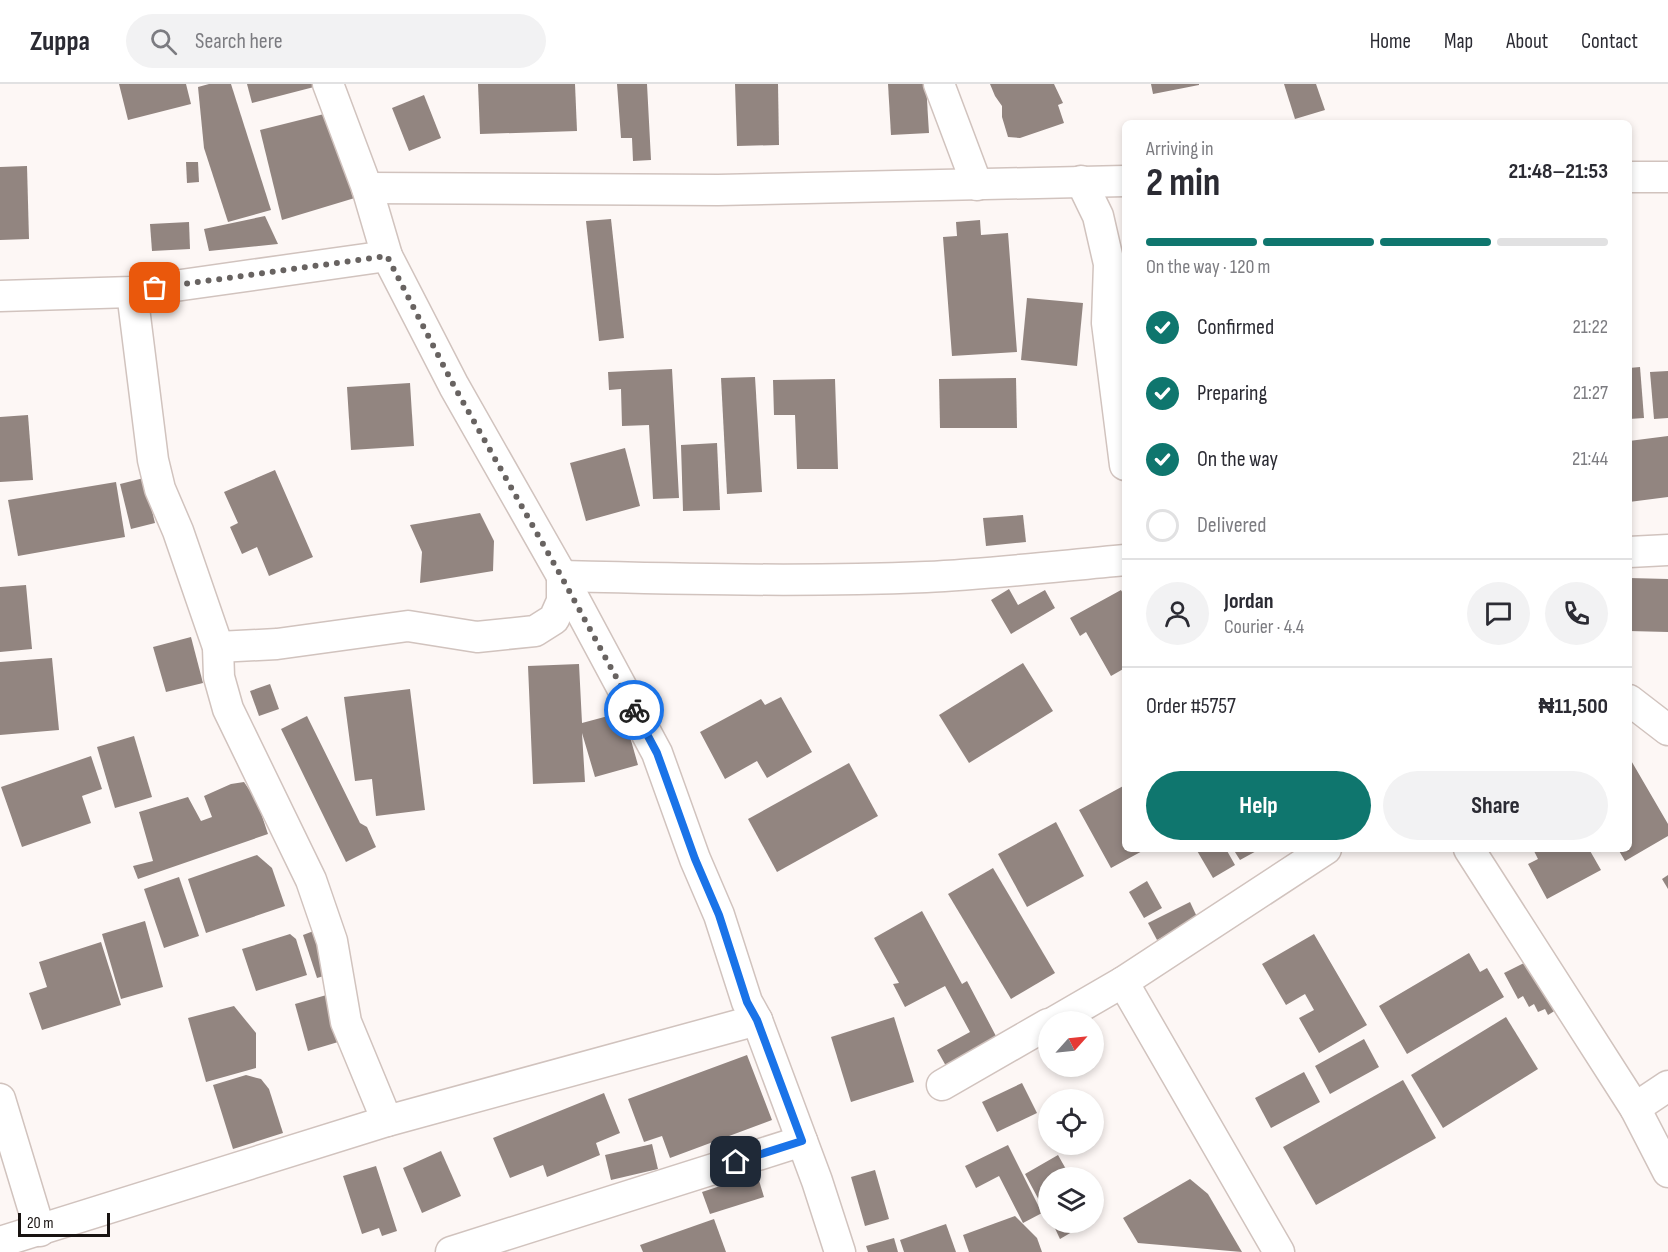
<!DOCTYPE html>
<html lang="en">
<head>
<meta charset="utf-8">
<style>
	:root { --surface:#fff; --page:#f2f2f3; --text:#2b2b33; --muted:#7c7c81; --line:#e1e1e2; --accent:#0f766e }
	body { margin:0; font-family:"Sofia Sans Condensed",sans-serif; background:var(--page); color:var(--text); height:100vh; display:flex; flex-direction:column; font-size:22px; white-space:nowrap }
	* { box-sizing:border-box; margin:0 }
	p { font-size:20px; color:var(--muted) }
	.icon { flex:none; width:33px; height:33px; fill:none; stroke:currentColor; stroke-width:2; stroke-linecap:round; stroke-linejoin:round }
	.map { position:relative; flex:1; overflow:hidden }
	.drawer { position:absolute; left:1122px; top:36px; width:510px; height:732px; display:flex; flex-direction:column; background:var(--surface); border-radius:9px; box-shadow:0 3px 9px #0003 }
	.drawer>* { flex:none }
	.needle { width:39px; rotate:63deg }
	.buttons { position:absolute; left:1038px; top:927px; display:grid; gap:12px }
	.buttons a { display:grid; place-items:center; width:66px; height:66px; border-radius:50%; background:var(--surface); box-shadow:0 3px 9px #0003; font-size:30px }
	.scale { position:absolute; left:18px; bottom:15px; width:92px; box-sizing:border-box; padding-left:6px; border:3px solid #181311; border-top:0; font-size:16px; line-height:21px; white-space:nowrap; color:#181311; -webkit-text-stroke:4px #fff; paint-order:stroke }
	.pin { position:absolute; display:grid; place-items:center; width:51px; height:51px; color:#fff; margin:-26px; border-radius:12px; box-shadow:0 3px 9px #0006 }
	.courier { position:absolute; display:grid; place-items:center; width:60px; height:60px; margin:-30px; border:4px solid #1a73e8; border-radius:50%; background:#fff; color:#222; box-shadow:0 2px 8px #0007 }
	.head em { font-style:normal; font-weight:700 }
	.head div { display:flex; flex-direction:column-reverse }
	.head { display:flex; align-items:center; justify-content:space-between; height:102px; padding:0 24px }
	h1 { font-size:39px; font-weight:700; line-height:45px }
	.bar { display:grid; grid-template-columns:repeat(4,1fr); gap:9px 6px; align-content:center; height:72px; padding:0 24px }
	.bar i { height:8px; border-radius:4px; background:var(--line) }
	.bar .active { background:var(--accent) }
	.bar p { grid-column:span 4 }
	.line { display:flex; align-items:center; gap:15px; padding:0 24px; border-top:2px solid var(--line) }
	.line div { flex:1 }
	.round { display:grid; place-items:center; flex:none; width:63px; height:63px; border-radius:32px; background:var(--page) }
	ol { padding:0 24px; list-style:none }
	li { display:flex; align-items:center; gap:18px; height:66px }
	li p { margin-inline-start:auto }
	li .icon { padding:6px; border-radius:50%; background:var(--accent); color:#fff; stroke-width:4 }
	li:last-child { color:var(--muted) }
	li i { width:33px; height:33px; border:3px solid var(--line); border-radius:50% }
	.primary-button { display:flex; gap:12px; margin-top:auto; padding:12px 24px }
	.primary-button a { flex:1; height:69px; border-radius:36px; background:var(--accent); color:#fff; font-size:24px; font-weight:700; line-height:69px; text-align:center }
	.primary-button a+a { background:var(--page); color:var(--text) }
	header { display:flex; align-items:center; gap:36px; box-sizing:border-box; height:84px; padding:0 30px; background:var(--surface); border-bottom:2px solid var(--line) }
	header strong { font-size:28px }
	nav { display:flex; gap:33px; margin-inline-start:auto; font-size:21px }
	.search { width:420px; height:54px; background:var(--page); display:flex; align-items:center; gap:15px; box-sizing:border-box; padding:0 21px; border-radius:33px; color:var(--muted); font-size:22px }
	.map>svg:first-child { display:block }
</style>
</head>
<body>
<header>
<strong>Zuppa</strong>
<div class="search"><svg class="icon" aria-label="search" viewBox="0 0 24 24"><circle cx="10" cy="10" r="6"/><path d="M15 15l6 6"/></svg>Search here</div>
<nav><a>Home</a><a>Map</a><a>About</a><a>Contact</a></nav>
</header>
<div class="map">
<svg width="1668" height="1168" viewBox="0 0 1668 1168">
	<rect width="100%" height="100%" fill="#fdf7f5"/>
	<g fill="#928580">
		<path d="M 119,0 L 186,0 L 191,20 L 128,36 Z"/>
		<path d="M 209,0 L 231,0 L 271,126 L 228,138 L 204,64 L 198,3 Z"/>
		<path d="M 247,0 L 313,0 L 314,3 L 252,19 Z"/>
		<path d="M 478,0 L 575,0 L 577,47 L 480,50 Z"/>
		<path d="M 617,0 L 647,0 L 651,76 L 633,77 L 632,54 L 621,54 Z"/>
		<path d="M 735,0 L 778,0 L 779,61 L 737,62 Z"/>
		<path d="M 888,0 L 926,0 L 929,49 L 891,51 Z"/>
		<path d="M 990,0 L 1054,0 L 1063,19 L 1058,21 L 1064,39 L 1020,54 L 1008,53 L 1002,33 L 1002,22 L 995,12 Z"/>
		<path d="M 1151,0 L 1199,0 L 1199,1 L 1153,10 Z"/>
		<path d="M 1284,0 L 1316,0 L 1325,26 L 1295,35 Z"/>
		<path d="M 424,11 L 441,54 L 409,67 L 392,24 Z"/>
		<path d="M 332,28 L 358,113 L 282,136 L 260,46 Z"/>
		<path d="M 186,78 L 198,78 L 199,98 L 187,99 Z"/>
		<path d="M 27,82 L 29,155 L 0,156 L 0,83 Z"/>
		<path d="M 265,132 L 278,160 L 209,167 L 204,145 Z"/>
		<path d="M 611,135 L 624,254 L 599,257 L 586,137 Z"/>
		<path d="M 980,136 L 981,151 L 1008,149 L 1017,268 L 952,272 L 943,153 L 957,152 L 956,138 Z"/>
		<path d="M 189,138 L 190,165 L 152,167 L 150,140 Z"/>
		<path d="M 1027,214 L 1083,219 L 1077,282 L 1021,276 Z"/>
		<path d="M 1640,283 L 1644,334 L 1629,335 L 1629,284 Z"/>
		<path d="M 672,285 L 679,414 L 653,415 L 649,341 L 622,342 L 621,305 L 609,306 L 608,288 Z"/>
		<path d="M 1668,287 L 1668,334 L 1654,335 L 1650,288 Z"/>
		<path d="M 755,293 L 762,408 L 727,410 L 721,294 Z"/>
		<path d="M 1016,294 L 1017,344 L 940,344 L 939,295 Z"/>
		<path d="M 835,295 L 838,385 L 797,385 L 795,331 L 774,331 L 773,296 Z"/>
		<path d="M 410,299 L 414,362 L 351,366 L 347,303 Z"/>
		<path d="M 28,331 L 33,396 L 0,398 L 0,333 Z"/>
		<path d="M 1668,352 L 1668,413 L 1629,418 L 1629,357 Z"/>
		<path d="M 717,359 L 720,426 L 683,427 L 681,361 Z"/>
		<path d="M 625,364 L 640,422 L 586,437 L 570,379 Z"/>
		<path d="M 275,386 L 313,473 L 269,492 L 257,463 L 242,470 L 230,443 L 238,439 L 224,408 Z"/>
		<path d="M 144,394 L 155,439 L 131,445 L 120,400 Z"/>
		<path d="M 116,398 L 125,453 L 18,472 L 8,416 Z"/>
		<path d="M 480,429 L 494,457 L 493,487 L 420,499 L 422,468 L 410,441 Z"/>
		<path d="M 1023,431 L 1026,458 L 986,462 L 983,434 Z"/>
		<path d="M 1629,494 L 1668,495 L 1668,548 L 1629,547 Z"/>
		<path d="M 26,501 L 32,565 L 0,568 L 0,503 Z"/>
		<path d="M 1009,505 L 1018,521 L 1045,506 L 1055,524 L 1011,550 L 991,516 Z"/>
		<path d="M 1121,506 L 1125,513 L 1125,584 L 1111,592 L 1086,548 L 1080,552 L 1070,534 Z"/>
		<path d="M 191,553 L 203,599 L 166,608 L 153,563 Z"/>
		<path d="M 52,574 L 59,646 L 0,651 L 0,578 Z"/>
		<path d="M 1023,579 L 1053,627 L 969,679 L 939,631 Z"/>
		<path d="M 579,580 L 582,639 L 623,628 L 638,681 L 595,693 L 582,649 L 585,698 L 533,700 L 528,582 Z"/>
		<path d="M 270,600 L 279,625 L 259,632 L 250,607 Z"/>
		<path d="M 410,605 L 425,726 L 376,732 L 372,695 L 355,697 L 344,613 Z"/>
		<path d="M 781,613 L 812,668 L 767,694 L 757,677 L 725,695 L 700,648 L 761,615 L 765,621 Z"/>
		<path d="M 307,632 L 360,739 L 367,743 L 376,763 L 346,778 L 281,645 Z"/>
		<path d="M 134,652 L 152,713 L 115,724 L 97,663 Z"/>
		<path d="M 91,672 L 102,705 L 82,712 L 91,739 L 22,763 L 1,703 Z"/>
		<path d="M 1629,673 L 1668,740 L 1668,752 L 1625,777 L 1618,765 L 1629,765 Z"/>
		<path d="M 849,679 L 878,732 L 777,788 L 748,735 Z"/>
		<path d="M 244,698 L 257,717 L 268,750 L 138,795 L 133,782 L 153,777 L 139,728 L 188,713 L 201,737 L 212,733 L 204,712 L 231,700 Z"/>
		<path d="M 1125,701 L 1125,765 L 1146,765 L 1111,784 L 1079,726 Z"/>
		<path d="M 1056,738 L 1084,792 L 1027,823 L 998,770 Z"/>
		<path d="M 1196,765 L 1226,765 L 1235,781 L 1213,794 Z"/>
		<path d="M 1233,765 L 1260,765 L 1240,776 Z"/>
		<path d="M 1533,765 L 1589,765 L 1601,786 L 1547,815 L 1528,780 L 1538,775 Z"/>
		<path d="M 257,771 L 272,784 L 285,822 L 206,849 L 188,795 Z"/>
		<path d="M 993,784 L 1055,889 L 1011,915 L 948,810 Z"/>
		<path d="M 1668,791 L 1668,805 L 1662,795 Z"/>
		<path d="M 179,793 L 199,852 L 164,864 L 144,805 Z"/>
		<path d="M 1147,797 L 1162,824 L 1144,834 L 1129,808 Z"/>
		<path d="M 1190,818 L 1198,835 L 1157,856 L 1148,839 Z"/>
		<path d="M 922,827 L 962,900 L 967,897 L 997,954 L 946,982 L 937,966 L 970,948 L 945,902 L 905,923 L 893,900 L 899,899 L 874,854 Z"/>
		<path d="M 145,837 L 163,903 L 121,915 L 102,850 Z"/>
		<path d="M 319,845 L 334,889 L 317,894 L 303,851 Z"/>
		<path d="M 290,850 L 296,855 L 307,891 L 256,907 L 242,865 Z"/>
		<path d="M 1314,850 L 1367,941 L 1319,969 L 1299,934 L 1314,926 L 1305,910 L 1286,921 L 1262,880 Z"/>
		<path d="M 101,858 L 121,921 L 42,946 L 29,909 L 47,903 L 39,878 Z"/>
		<path d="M 1469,869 L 1480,888 L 1487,884 L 1504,913 L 1407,970 L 1379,922 Z"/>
		<path d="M 1530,876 L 1556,926 L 1548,931 L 1545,925 L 1538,928 L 1534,920 L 1529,923 L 1523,912 L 1518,915 L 1504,889 Z"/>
		<path d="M 337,908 L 355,953 L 308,967 L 295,920 Z"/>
		<path d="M 234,922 L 256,949 L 256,984 L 206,998 L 188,934 Z"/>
		<path d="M 894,933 L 914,998 L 851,1018 L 831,953 Z"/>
		<path d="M 1506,933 L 1538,985 L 1443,1044 L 1411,991 Z"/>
		<path d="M 1364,955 L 1379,983 L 1330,1010 L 1315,982 Z"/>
		<path d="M 747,971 L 772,1036 L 670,1074 L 662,1052 L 644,1058 L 628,1015 Z"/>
		<path d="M 1304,988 L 1320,1018 L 1271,1044 L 1255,1014 Z"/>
		<path d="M 246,991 L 261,995 L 269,1005 L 283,1049 L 233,1065 L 213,1001 Z"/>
		<path d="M 1403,996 L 1436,1054 L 1316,1121 L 1283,1063 Z"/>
		<path d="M 1022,999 L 1037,1029 L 997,1048 L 982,1018 Z"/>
		<path d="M 604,1009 L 620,1049 L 596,1059 L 600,1071 L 547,1093 L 543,1081 L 510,1094 L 493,1054 Z"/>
		<path d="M 652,1060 L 658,1085 L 611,1096 L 605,1071 Z"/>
		<path d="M 1008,1061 L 1042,1129 L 1023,1139 L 999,1092 L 976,1104 L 965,1082 Z"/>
		<path d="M 441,1067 L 461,1112 L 422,1129 L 403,1084 Z"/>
		<path d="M 1058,1071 L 1071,1094 L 1048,1094 L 1048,1133 L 1025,1090 Z"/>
		<path d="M 376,1082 L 397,1147 L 382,1152 L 379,1144 L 362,1150 L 343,1092 Z"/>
		<path d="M 875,1086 L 889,1135 L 865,1142 L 851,1093 Z"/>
		<path d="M 757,1090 L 764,1113 L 710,1130 L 702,1108 Z"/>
		<path d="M 1190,1095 L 1208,1110 L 1242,1168 L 1138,1159 L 1123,1134 Z"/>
		<path d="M 1015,1132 L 1037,1154 L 1042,1168 L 969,1168 L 963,1151 Z"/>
		<path d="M 714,1135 L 726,1168 L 643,1168 L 640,1161 Z"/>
		<path d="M 1052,1138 L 1089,1138 L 1060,1155 Z"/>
		<path d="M 946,1140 L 956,1168 L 904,1168 L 900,1156 Z"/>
		<path d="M 894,1154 L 898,1168 L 868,1168 L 866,1162 Z"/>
	</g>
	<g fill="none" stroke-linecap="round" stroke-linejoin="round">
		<defs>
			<g id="minor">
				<path d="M 328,0 L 367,104 L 387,172 L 454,302 L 562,492 L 657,669 L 695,775 L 719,831 L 747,918 L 757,936 L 817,1097 L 840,1168"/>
				<path d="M 939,0 L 977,101"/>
				<path d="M 1629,93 L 1668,93"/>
				<path d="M 1081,97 L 1098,132 L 1109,180 L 1107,239 L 1125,381"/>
				<path d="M 367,104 L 718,106 L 1125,97"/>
				<path d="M 132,208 L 153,376 L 160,405 L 178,447 L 218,563 L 219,593 L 228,625 L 311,796 L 332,857 L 346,938 L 387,1037"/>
				<path d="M 0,212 L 132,208 L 387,172"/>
				<path d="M 1629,468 L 1668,466"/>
				<path d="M 218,563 L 277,560 L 408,542 L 477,553 L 535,547 L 554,535 L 562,517 L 562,492 C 683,495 804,498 926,493 C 992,490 1059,482 1125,476"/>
				<path d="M 1629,616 L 1668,646"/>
				<path d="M 1469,765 L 1635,1024 L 1668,1088"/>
				<path d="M 1123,898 L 1279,1168"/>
				<path d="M 1054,938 L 1123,898 L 1326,765"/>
				<path d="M 942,1001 L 1048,940"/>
				<path d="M 0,1015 L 40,1147"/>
				<path d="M 1635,1024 L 1668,1002"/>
				<path d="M 0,1158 L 387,1037 L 757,936"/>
				<path d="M 451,1168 L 802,1057"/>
			</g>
		</defs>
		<use href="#minor" stroke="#d1c3be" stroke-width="33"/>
		<use href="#minor" stroke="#fff" stroke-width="30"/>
	</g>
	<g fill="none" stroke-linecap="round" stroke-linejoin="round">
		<path stroke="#686361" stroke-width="6" stroke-dasharray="0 10.8" d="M 155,204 L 387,172 L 454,302 L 561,492 L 634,626"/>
		<path stroke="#1a73e8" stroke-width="8" d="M 634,626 L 657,669 L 695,775 L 719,831 L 747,918 L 757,936 L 802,1057 L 736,1078"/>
	</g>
</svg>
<div class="buttons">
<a><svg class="needle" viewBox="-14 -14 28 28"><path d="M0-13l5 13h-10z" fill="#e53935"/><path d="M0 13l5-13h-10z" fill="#7c7c81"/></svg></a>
<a><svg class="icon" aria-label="locate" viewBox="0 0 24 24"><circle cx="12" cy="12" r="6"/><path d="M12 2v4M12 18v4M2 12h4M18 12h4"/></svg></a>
<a><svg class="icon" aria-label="layers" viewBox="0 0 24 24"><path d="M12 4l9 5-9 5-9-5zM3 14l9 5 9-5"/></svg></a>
</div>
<div class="scale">20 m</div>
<div class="pin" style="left:155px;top:204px;background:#ea580c"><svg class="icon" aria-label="bag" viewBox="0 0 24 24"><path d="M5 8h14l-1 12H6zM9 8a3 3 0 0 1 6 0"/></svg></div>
<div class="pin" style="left:736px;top:1078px;background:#1f2937"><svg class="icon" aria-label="home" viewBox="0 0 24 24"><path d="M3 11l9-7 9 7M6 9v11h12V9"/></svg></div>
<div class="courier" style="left:634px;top:626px"><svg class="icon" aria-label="bike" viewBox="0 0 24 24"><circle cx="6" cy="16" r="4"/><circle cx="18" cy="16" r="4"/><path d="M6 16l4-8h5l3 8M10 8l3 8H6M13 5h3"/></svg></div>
<section class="drawer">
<div class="head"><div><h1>2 min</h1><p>Arriving in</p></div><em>21:48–21:53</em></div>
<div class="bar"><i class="active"></i><i class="active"></i><i class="active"></i><i></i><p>On the way · 120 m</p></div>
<ol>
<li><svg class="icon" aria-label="check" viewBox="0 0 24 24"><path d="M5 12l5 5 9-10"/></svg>Confirmed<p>21:22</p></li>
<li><svg class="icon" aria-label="check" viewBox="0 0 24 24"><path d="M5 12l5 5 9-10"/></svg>Preparing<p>21:27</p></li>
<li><svg class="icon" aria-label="check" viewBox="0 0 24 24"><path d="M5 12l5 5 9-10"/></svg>On the way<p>21:44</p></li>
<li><i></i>Delivered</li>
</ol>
<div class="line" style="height:108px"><a class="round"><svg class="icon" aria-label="person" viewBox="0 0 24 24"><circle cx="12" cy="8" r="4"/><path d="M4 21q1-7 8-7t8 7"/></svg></a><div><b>Jordan</b><p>Courier · 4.4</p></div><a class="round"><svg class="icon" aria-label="chat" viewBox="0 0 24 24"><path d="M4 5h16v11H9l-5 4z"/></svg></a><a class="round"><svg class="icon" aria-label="phone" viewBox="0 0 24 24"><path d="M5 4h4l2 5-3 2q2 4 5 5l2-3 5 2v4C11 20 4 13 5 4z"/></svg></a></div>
<div class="line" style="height:78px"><div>Order #5757</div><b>₦11,500</b></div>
<div class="primary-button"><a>Help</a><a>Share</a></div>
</section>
</div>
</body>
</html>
